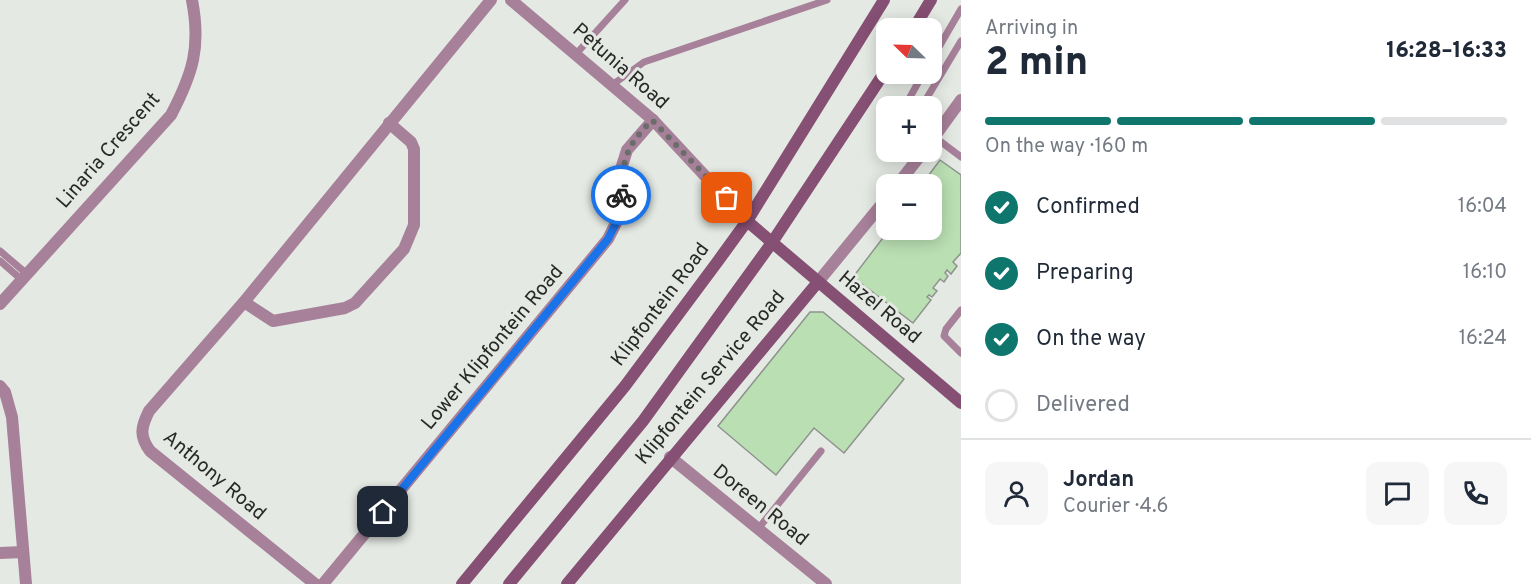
<!DOCTYPE html>
<html lang="en">
<head>
<meta charset="utf-8">
<style>
	:root { --surface:#fff; --page:#f6f6f7; --text:#1f2937; --muted:#747a83; --line:#e0e1e3; --accent:#0f766e }
	body { margin:0; font-family:Overpass,sans-serif; background:var(--page); color:var(--text); height:100vh; display:flex; flex-direction:column; font-size:22px; white-space:nowrap }
	* { box-sizing:border-box; margin:0 }
	p { font-size:20px; color:var(--muted) }
	.icon { flex:none; width:33px; height:33px; fill:none; stroke:currentColor; stroke-width:2; stroke-linecap:round; stroke-linejoin:round }
	.map { position:relative; flex:1; overflow:hidden }
	.side { display:flex; flex-direction:column; background:var(--surface); width:570px }
	.side>* { flex:none }
	.needle { width:39px; rotate:293deg }
	.controls { position:absolute; left:876px; top:18px; display:grid; gap:12px }
	.controls a { display:grid; place-items:center; width:66px; height:66px; border-radius:12px; background:var(--surface); box-shadow:0 3px 15px #0003; font-size:30px }
	.pin { position:absolute; display:grid; place-items:center; width:51px; height:51px; color:#fff; margin:-26px; border-radius:12px; box-shadow:0 3px 9px #0006 }
	.courier { position:absolute; display:grid; place-items:center; width:60px; height:60px; margin:-30px; border:4px solid #1a73e8; border-radius:50%; background:#fff; color:#222; box-shadow:0 2px 8px #0007 }
	.summary em { font-style:normal; font-weight:800 }
	.summary div { display:flex; flex-direction:column-reverse }
	.summary { display:flex; align-items:center; justify-content:space-between; height:102px; padding:0 24px }
	h1 { font-size:39px; font-weight:800; line-height:45px }
	.bar { display:grid; grid-template-columns:repeat(4,1fr); gap:9px 6px; align-content:center; height:72px; padding:0 24px }
	.bar i { height:8px; border-radius:4px; background:var(--line) }
	.bar .current { background:var(--accent) }
	.bar p { grid-column:span 4 }
	.line { display:flex; align-items:center; gap:15px; padding:0 24px; border-top:2px solid var(--line) }
	.line div { flex:1 }
	.round { display:grid; place-items:center; flex:none; width:63px; height:63px; border-radius:12px; background:var(--page) }
	ol { padding:0 24px; list-style:none }
	li { display:flex; align-items:center; gap:18px; height:66px }
	li p { margin-inline-start:auto }
	li .icon { padding:6px; border-radius:50%; background:var(--accent); color:#fff; stroke-width:4 }
	li:last-child { color:var(--muted) }
	li i { width:33px; height:33px; border:3px solid var(--line); border-radius:50% }
	main { display:flex; flex:1; min-height:0 }
	.map>svg:first-child { display:block }
</style>
</head>
<body>
<main>
<div class="map">
<svg width="961" height="584" viewBox="0 0 961 584">
	<rect width="100%" height="100%" fill="#e4e9e3"/>
	<g fill="#badfb3" stroke="#8f938e" stroke-width="1.5">
		<path d="M 940,160 L 961,175 L 961,253 L 953,262 L 957,266 L 951,274 L 947,270 L 945,273 L 948,276 L 944,282 L 940,279 L 933,288 L 937,291 L 932,297 L 929,295 L 927,297 L 931,300 L 913,323 L 853,277 L 889,230 L 932,230 L 932,184 L 922,184 Z"/>
		<path d="M 810,312 L 823,312 L 904,379 L 844,453 L 814,428 L 776,475 L 718,426 Z"/>
	</g>
	<g fill="none" stroke-linecap="round" stroke-linejoin="round">
		<path stroke="#a2a5a1" stroke-width="3" stroke-dasharray="6 3" stroke-linecap="butt" d="M 888,97 L 895,101"/>
		<g stroke="#a78099" stroke-width="7">
			<path d="M 576,54 L 625,0"/>
			<path d="M 932,59 L 961,9"/>
			<path d="M 612,85 L 644,62 L 827,0"/>
			<path d="M 905,106 L 923,74"/>
			<path d="M 922,106 L 961,41"/>
			<path d="M 932,135 L 961,157"/>
			<path d="M 0,251 L 27,274"/>
			<path d="M 0,261 L 22,280"/>
			<path d="M 961,310 L 946,329 L 944,336 L 961,353"/>
			<path d="M 758,529 L 821,451"/>
		</g>
		<g stroke="#a78099" stroke-width="12">
			<path d="M 511,0 L 653,120 L 747,221"/>
			<path d="M 932,140 L 961,100"/>
			<path d="M 898,184 L 923,152"/>
			<path d="M 818,282 L 886,199"/>
			<path d="M 244,302 L 273,321 L 345,308 L 355,303 L 404,249 L 414,225 L 414,149 L 411,142 L 389,123"/>
			<path d="M 0,304 L 171,115 C 193,73 201,47 192,0"/>
			<path d="M 0,386 L 5,392 L 12,417 L 26,584"/>
			<path d="M 670,457 L 826,584"/>
			<path d="M 0,553 L 23,552"/>
			<path d="M 315,584 L 150,451 C 139,436 141,427 149,411 L 244,302 L 491,0"/>
			<path d="M 323,584 L 608,239 L 618,219 L 622,166 L 627,150 L 653,120"/>
		</g>
		<g stroke="#864f74" stroke-width="12">
			<path d="M 914,28 L 931,0"/>
			<path d="M 747,221 L 961,403"/>
			<path d="M 462,584 L 625,386 L 718,261 L 747,221 L 884,0"/>
			<path d="M 509,584 L 643,421 L 771,244 L 886,70"/>
			<path d="M 567,584 L 818,282"/>
		</g>
	</g>
	<g fill="none" stroke-linecap="round" stroke-linejoin="round">
		<path stroke="#6a6d69" stroke-width="6" stroke-dasharray="0 10.8" d="M 621,195 C 623,157 626,147 652,120 L 727,198"/>
		<path stroke="#1a73e8" stroke-width="8" d="M 383,512 L 608,239 L 618,219 L 621,195"/>
	</g>
	<g text-anchor="middle" dominant-baseline="central" stroke-width="6" stroke-linejoin="round" paint-order="stroke">
		<g font-size="20" fill="#292a28" stroke="#e4e9e3">
			<text transform="translate(620 67) rotate(41)">Petunia Road</text>
			<text transform="translate(109 151) rotate(-49)">Linaria Crescent</text>
			<text transform="translate(661 305) rotate(-53)">Klipfontein Road</text>
			<text transform="translate(879 308) rotate(40)">Hazel Road</text>
			<text transform="translate(493 348) rotate(-50)">Lower Klipfontein Road</text>
			<text transform="translate(711 378) rotate(-50)">Klipfontein Service Road</text>
			<text transform="translate(214 476) rotate(40)">Anthony Road</text>
			<text transform="translate(760 506) rotate(39)">Doreen Road</text>
		</g>
	</g>
</svg>
<div class="controls">
<a><svg class="needle" viewBox="-14 -14 28 28"><path d="M0-13l5 13h-10z" fill="#e53935"/><path d="M0 13l5-13h-10z" fill="#747a83"/></svg></a>
<a>+</a>
<a>−</a>
</div>
<div class="pin" style="left:727px;top:198px;background:#ea580c"><svg class="icon" aria-label="bag" viewBox="0 0 24 24"><path d="M5 8h14l-1 12H6zM9 8a3 3 0 0 1 6 0"/></svg></div>
<div class="pin" style="left:383px;top:512px;background:#1f2937"><svg class="icon" aria-label="home" viewBox="0 0 24 24"><path d="M3 11l9-7 9 7M6 9v11h12V9"/></svg></div>
<div class="courier" style="left:621px;top:195px"><svg class="icon" aria-label="bike" viewBox="0 0 24 24"><circle cx="6" cy="16" r="4"/><circle cx="18" cy="16" r="4"/><path d="M6 16l4-8h5l3 8M10 8l3 8H6M13 5h3"/></svg></div>
</div>
<section class="side">
<div class="summary"><div><h1>2 min</h1><p>Arriving in</p></div><em>16:28–16:33</em></div>
<div class="bar"><i class="current"></i><i class="current"></i><i class="current"></i><i></i><p>On the way · 160 m</p></div>
<ol>
<li><svg class="icon" aria-label="check" viewBox="0 0 24 24"><path d="M5 12l5 5 9-10"/></svg>Confirmed<p>16:04</p></li>
<li><svg class="icon" aria-label="check" viewBox="0 0 24 24"><path d="M5 12l5 5 9-10"/></svg>Preparing<p>16:10</p></li>
<li><svg class="icon" aria-label="check" viewBox="0 0 24 24"><path d="M5 12l5 5 9-10"/></svg>On the way<p>16:24</p></li>
<li><i></i>Delivered</li>
</ol>
<div class="line" style="height:108px"><a class="round"><svg class="icon" aria-label="person" viewBox="0 0 24 24"><circle cx="12" cy="8" r="4"/><path d="M4 21q1-7 8-7t8 7"/></svg></a><div><b>Jordan</b><p>Courier · 4.6</p></div><a class="round"><svg class="icon" aria-label="chat" viewBox="0 0 24 24"><path d="M4 5h16v11H9l-5 4z"/></svg></a><a class="round"><svg class="icon" aria-label="phone" viewBox="0 0 24 24"><path d="M5 4h4l2 5-3 2q2 4 5 5l2-3 5 2v4C11 20 4 13 5 4z"/></svg></a></div>
</section>
</main>
</body>
</html>
